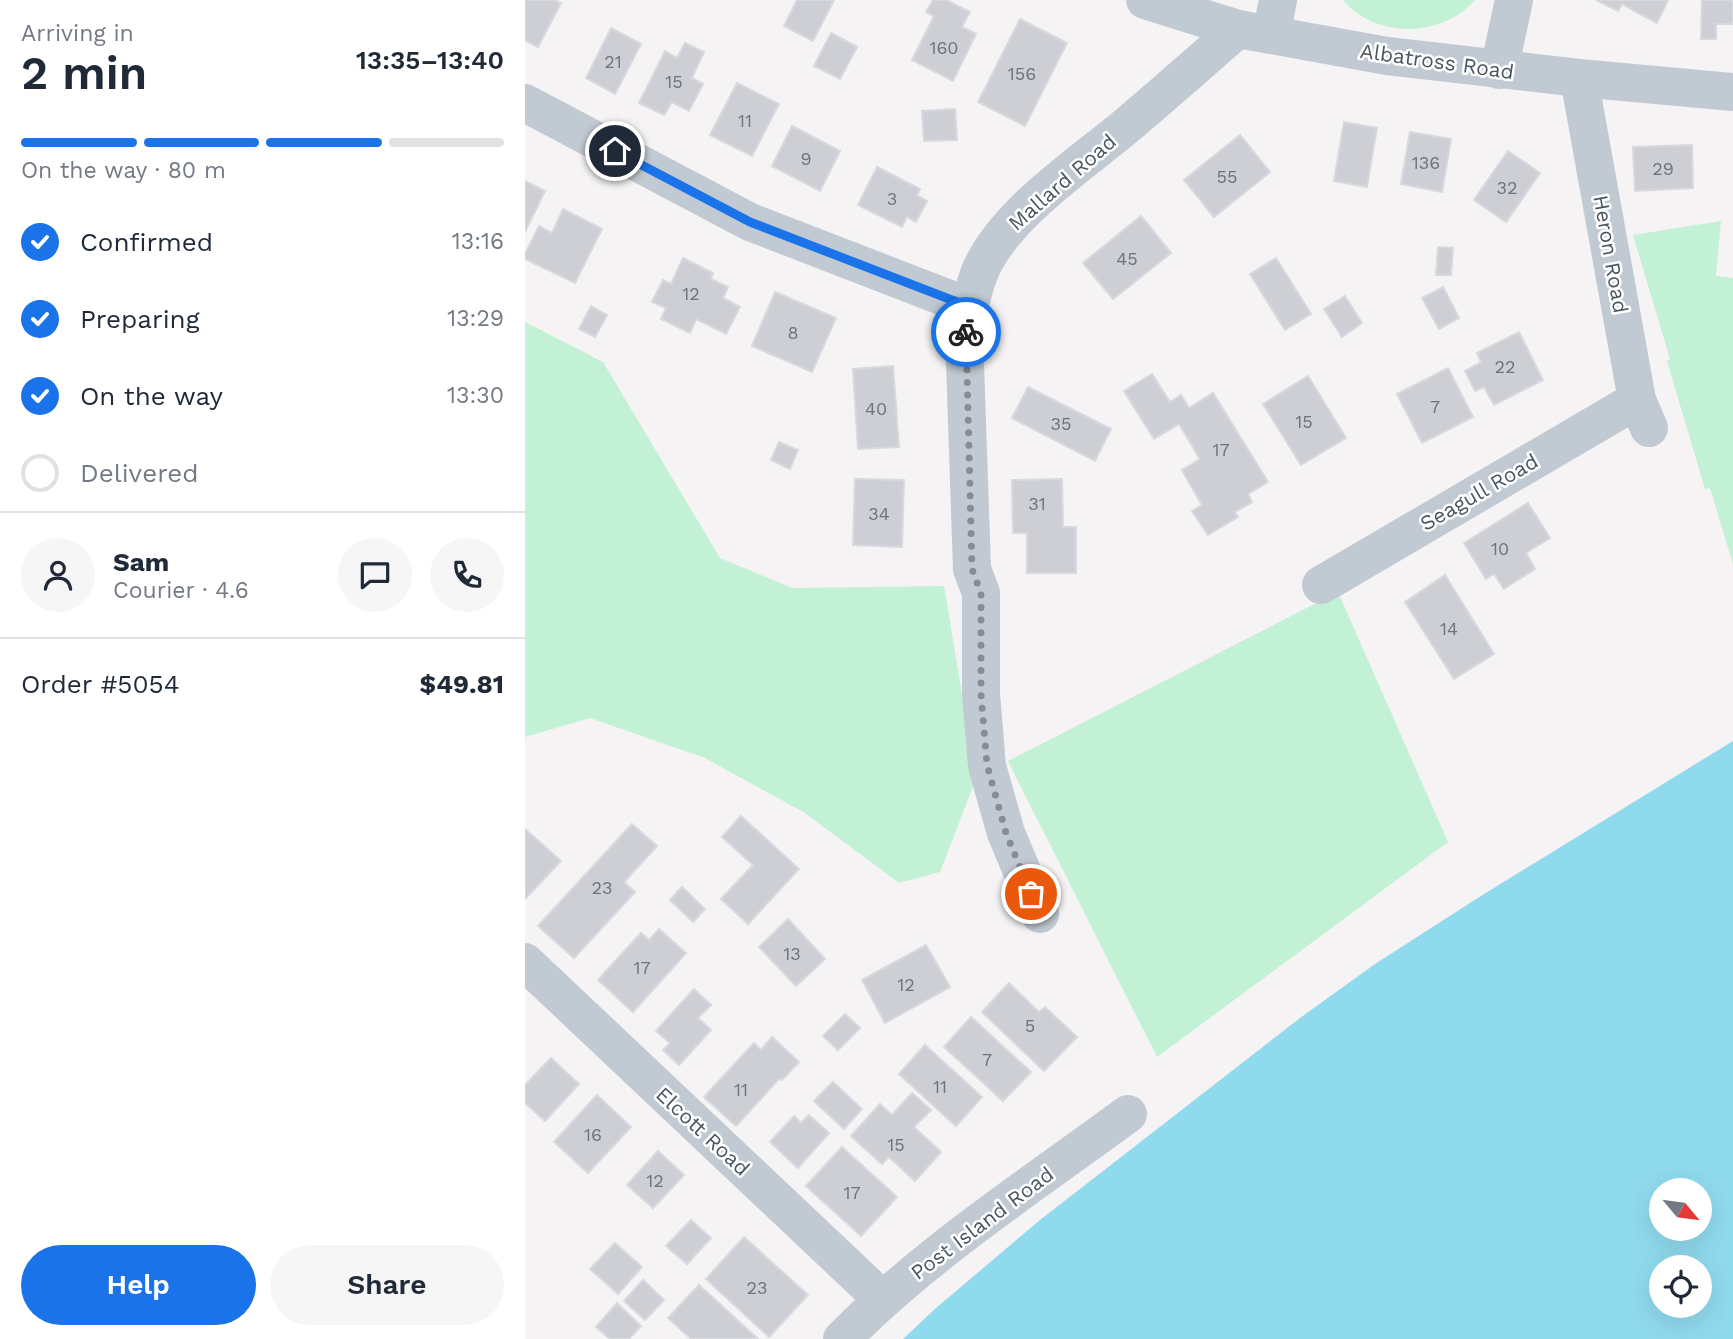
<!DOCTYPE html>
<html lang="en">
<head>
<meta charset="utf-8">
<style>
	:root { --surface:#fff; --page:#f6f6f7; --text:#1f2937; --muted:#747a83; --line:#e0e1e3; --accent:#1a73e8 }
	body { margin:0; font-family:"Work Sans",sans-serif; background:var(--page); color:var(--text); height:100vh; display:flex; flex-direction:column; font-size:26px; white-space:nowrap }
	* { box-sizing:border-box; margin:0 }
	p { font-size:23px; color:var(--muted) }
	.icon { flex:none; width:38px; height:38px; fill:none; stroke:currentColor; stroke-width:2; stroke-linecap:round; stroke-linejoin:round }
	.map { position:relative; flex:1; overflow:hidden }
	.panel { display:flex; flex-direction:column; background:var(--surface); width:525px }
	.panel>* { flex:none }
	.needle { width:46px; rotate:119deg }
	.tools { position:absolute; left:1124px; top:1178px; display:grid; gap:14px }
	.tools a { display:grid; place-items:center; width:63px; height:63px; border-radius:50%; background:var(--surface); box-shadow:0 7px 28px #0002; font-size:35px }
	.pin { position:absolute; display:grid; place-items:center; width:60px; height:60px; color:#fff; margin:-30px; border:4px solid #fff; border-radius:50%; box-shadow:0 2px 7px #0007 }
	.courier { position:absolute; display:grid; place-items:center; width:70px; height:70px; margin:-35px; border:5px solid #1a73e8; border-radius:50%; background:#fff; color:#222; box-shadow:0 2px 9px #0007 }
	.head em { font-style:normal; font-weight:600 }
	.head div { display:flex; flex-direction:column-reverse }
	.head { display:flex; align-items:center; justify-content:space-between; height:119px; padding:0 21px }
	h1 { font-size:46px; font-weight:600; line-height:52px }
	.bar { display:grid; grid-template-columns:repeat(4,1fr); gap:10px 7px; align-content:center; height:84px; padding:0 21px }
	.bar i { height:9px; border-radius:5px; background:var(--line) }
	.bar .current { background:var(--accent) }
	.bar p { grid-column:span 4 }
	.line { display:flex; align-items:center; gap:18px; padding:0 21px; border-top:2px solid var(--line) }
	.line div { flex:1 }
	.round { display:grid; place-items:center; flex:none; width:74px; height:74px; border-radius:37px; background:var(--page) }
	ol { padding:0 21px; list-style:none }
	li { display:flex; align-items:center; gap:21px; height:77px }
	li p { margin-inline-start:auto }
	li .icon { padding:7px; border-radius:50%; background:var(--accent); color:#fff; stroke-width:4 }
	li:last-child { color:var(--muted) }
	li i { width:38px; height:38px; border:4px solid var(--line); border-radius:50% }
	.primary-button { display:flex; gap:14px; margin-top:auto; padding:14px 21px }
	.primary-button a { flex:1; height:80px; border-radius:42px; background:var(--accent); color:#fff; font-size:28px; font-weight:600; line-height:80px; text-align:center }
	.primary-button a+a { background:var(--page); color:var(--text) }
	main { display:flex; flex:1; min-height:0 }
	.map>svg:first-child { display:block }
</style>
</head>
<body>
<main>
<section class="panel">
<div class="head"><div><h1>2 min</h1><p>Arriving in</p></div><em>13:35–13:40</em></div>
<div class="bar"><i class="current"></i><i class="current"></i><i class="current"></i><i></i><p>On the way · 80 m</p></div>
<ol>
<li><svg class="icon" aria-label="check" viewBox="0 0 24 24"><path d="M5 12l5 5 9-10"/></svg>Confirmed<p>13:16</p></li>
<li><svg class="icon" aria-label="check" viewBox="0 0 24 24"><path d="M5 12l5 5 9-10"/></svg>Preparing<p>13:29</p></li>
<li><svg class="icon" aria-label="check" viewBox="0 0 24 24"><path d="M5 12l5 5 9-10"/></svg>On the way<p>13:30</p></li>
<li><i></i>Delivered</li>
</ol>
<div class="line" style="height:126px"><a class="round"><svg class="icon" aria-label="person" viewBox="0 0 24 24"><circle cx="12" cy="8" r="4"/><path d="M4 21q1-7 8-7t8 7"/></svg></a><div><b>Sam</b><p>Courier · 4.6</p></div><a class="round"><svg class="icon" aria-label="chat" viewBox="0 0 24 24"><path d="M4 5h16v11H9l-5 4z"/></svg></a><a class="round"><svg class="icon" aria-label="phone" viewBox="0 0 24 24"><path d="M5 4h4l2 5-3 2q2 4 5 5l2-3 5 2v4C11 20 4 13 5 4z"/></svg></a></div>
<div class="line" style="height:91px"><div>Order #5054</div><b>$49.81</b></div>
<div class="primary-button"><a>Help</a><a>Share</a></div>
</section>
<div class="map">
<svg width="1208" height="1339" viewBox="0 0 1208 1339">
	<rect width="100%" height="100%" fill="#f5f3f3"/>
	<g fill="#c3f1d5">
		<path d="M 818,0 L 950,0 C 917,38 850,39 818,0 Z"/>
		<path d="M 1196,221 L 1191,276 L 1208,278 L 1208,564 L 1185,488 L 1180,489 L 1142,361 L 1145,359 L 1108,235 Z"/>
		<path d="M 0,322 L 78,362 L 195,558 L 267,588 L 419,586 L 451,779 L 415,872 L 374,883 L 280,813 L 180,758 L 65,718 L 0,737 Z"/>
		<path d="M 813,592 L 923,842 L 632,1057 L 483,761 Z"/>
	</g>
	<path fill="#90daee" fill-rule="evenodd" d="M 1208,741 L 1208,1339 L 378,1339 L 411,1308 L 515,1220 L 775,1018 L 850,964 L 959,894 ZM 1136,1190 L 1174,1190 L 1174,1228 L 1136,1228 ZM 1136,1267 L 1174,1267 L 1174,1306 L 1136,1306 Z"/>
	<g fill="#cdcfd5" stroke="#d7d9de" stroke-width="2">
		<path d="M 0,0 L 29,0 L 36,3 L 13,47 L 0,40 Z"/>
		<path d="M 272,0 L 309,0 L 288,41 L 259,26 Z"/>
		<path d="M 408,0 L 421,0 L 445,12 L 437,27 L 451,34 L 428,81 L 387,60 L 409,16 L 401,12 Z"/>
		<path d="M 1071,0 L 1143,0 L 1132,23 L 1097,4 L 1093,11 Z"/>
		<path d="M 1177,0 L 1208,0 L 1208,24 L 1191,24 L 1191,39 L 1176,39 Z"/>
		<path d="M 495,19 L 542,43 L 500,126 L 453,102 Z"/>
		<path d="M 86,28 L 116,44 L 90,94 L 61,78 Z"/>
		<path d="M 306,33 L 332,47 L 315,79 L 289,66 Z"/>
		<path d="M 160,43 L 179,52 L 167,78 L 178,84 L 164,111 L 147,102 L 139,115 L 114,103 L 140,51 L 152,58 Z"/>
		<path d="M 212,83 L 254,104 L 227,156 L 185,135 Z"/>
		<path d="M 430,109 L 432,140 L 399,141 L 397,111 Z"/>
		<path d="M 819,122 L 852,128 L 842,187 L 809,181 Z"/>
		<path d="M 267,126 L 315,151 L 295,191 L 247,166 Z"/>
		<path d="M 885,132 L 926,139 L 917,192 L 876,184 Z"/>
		<path d="M 715,135 L 745,172 L 689,217 L 659,180 Z"/>
		<path d="M 1167,145 L 1168,188 L 1110,191 L 1108,147 Z"/>
		<path d="M 983,151 L 1015,173 L 981,222 L 949,200 Z"/>
		<path d="M 352,167 L 395,189 L 392,195 L 402,201 L 391,222 L 382,217 L 377,227 L 333,205 Z"/>
		<path d="M 0,181 L 20,191 L 0,232 Z"/>
		<path d="M 38,209 L 77,229 L 50,283 L 0,259 L 0,254 L 14,226 L 27,233 Z"/>
		<path d="M 616,216 L 646,253 L 588,299 L 558,263 Z"/>
		<path d="M 913,247 L 928,248 L 926,275 L 911,275 Z"/>
		<path d="M 158,258 L 188,273 L 186,279 L 203,287 L 198,298 L 215,307 L 201,334 L 171,319 L 165,333 L 136,319 L 141,308 L 127,302 L 138,280 L 146,284 Z"/>
		<path d="M 751,258 L 786,314 L 760,330 L 725,274 Z"/>
		<path d="M 918,287 L 934,318 L 914,329 L 897,298 Z"/>
		<path d="M 250,292 L 311,318 L 287,372 L 227,346 Z"/>
		<path d="M 820,296 L 837,323 L 817,337 L 799,309 Z"/>
		<path d="M 66,306 L 82,315 L 70,337 L 54,329 Z"/>
		<path d="M 994,332 L 1018,380 L 969,405 L 959,387 L 950,391 L 940,371 L 956,362 L 952,353 Z"/>
		<path d="M 368,366 L 374,447 L 333,449 L 328,369 Z"/>
		<path d="M 923,368 L 948,417 L 897,443 L 872,394 Z"/>
		<path d="M 627,374 L 645,402 L 656,395 L 664,408 L 688,393 L 743,482 L 723,494 L 727,502 L 710,512 L 713,517 L 683,535 L 667,511 L 677,505 L 657,470 L 675,459 L 654,424 L 629,439 L 599,391 Z"/>
		<path d="M 783,376 L 821,438 L 776,465 L 738,404 Z"/>
		<path d="M 503,387 L 586,429 L 570,461 L 487,418 Z"/>
		<path d="M 254,442 L 273,450 L 265,469 L 246,460 Z"/>
		<path d="M 330,479 L 379,480 L 377,547 L 328,545 Z"/>
		<path d="M 537,479 L 538,527 L 551,527 L 551,573 L 502,573 L 502,533 L 488,533 L 487,480 Z"/>
		<path d="M 1003,503 L 1025,538 L 1001,553 L 1010,569 L 979,589 L 969,574 L 961,579 L 939,543 Z"/>
		<path d="M 920,575 L 969,654 L 929,679 L 880,602 Z"/>
		<path d="M 216,816 L 274,869 L 223,924 L 196,899 L 228,865 L 197,837 Z"/>
		<path d="M 107,824 L 132,846 L 99,882 L 110,892 L 49,958 L 13,926 Z"/>
		<path d="M 0,829 L 36,861 L 0,899 Z"/>
		<path d="M 157,887 L 180,909 L 168,922 L 145,900 Z"/>
		<path d="M 263,919 L 300,959 L 271,986 L 234,947 Z"/>
		<path d="M 134,929 L 161,953 L 108,1012 L 73,980 L 116,933 L 124,940 Z"/>
		<path d="M 401,945 L 425,987 L 360,1023 L 337,980 Z"/>
		<path d="M 484,983 L 514,1012 L 520,1007 L 552,1037 L 519,1071 L 457,1012 Z"/>
		<path d="M 169,989 L 186,1005 L 173,1018 L 186,1030 L 154,1065 L 138,1050 L 145,1043 L 131,1031 Z"/>
		<path d="M 320,1014 L 335,1028 L 313,1050 L 298,1036 Z"/>
		<path d="M 446,1017 L 506,1072 L 478,1101 L 419,1047 Z"/>
		<path d="M 247,1037 L 274,1062 L 257,1080 L 254,1079 L 211,1126 L 179,1097 L 229,1043 L 236,1050 Z"/>
		<path d="M 400,1045 L 457,1097 L 431,1126 L 374,1074 Z"/>
		<path d="M 26,1058 L 54,1084 L 20,1121 L 0,1103 L 0,1085 Z"/>
		<path d="M 308,1082 L 337,1109 L 319,1129 L 289,1101 Z"/>
		<path d="M 387,1093 L 406,1110 L 389,1127 L 416,1152 L 390,1181 L 364,1157 L 357,1164 L 326,1136 L 355,1104 L 367,1115 Z"/>
		<path d="M 72,1095 L 106,1127 L 63,1173 L 29,1142 Z"/>
		<path d="M 284,1115 L 304,1133 L 273,1168 L 245,1142 L 269,1116 L 276,1123 Z"/>
		<path d="M 317,1147 L 372,1197 L 336,1236 L 281,1186 Z"/>
		<path d="M 133,1151 L 159,1175 L 128,1208 L 102,1185 Z"/>
		<path d="M 166,1220 L 186,1238 L 162,1264 L 141,1246 Z"/>
		<path d="M 219,1237 L 283,1295 L 244,1337 L 181,1279 Z"/>
		<path d="M 90,1243 L 117,1267 L 93,1294 L 65,1269 Z"/>
		<path d="M 118,1280 L 139,1300 L 120,1320 L 99,1301 Z"/>
		<path d="M 174,1285 L 233,1339 L 166,1339 L 143,1318 Z"/>
		<path d="M 92,1303 L 116,1326 L 104,1339 L 85,1339 L 71,1327 Z"/>
	</g>
	<g fill="none" stroke-linecap="round" stroke-linejoin="round">
		<g stroke="#c1cad2" stroke-width="38">
			<path d="M 620,0 L 713,29 L 862,56 L 1054,78 L 1208,92"/>
			<path d="M 746,35 L 753,0"/>
			<path d="M 974,70 L 989,0"/>
			<path d="M 1054,78 L 1112,400 L 1124,428"/>
			<path d="M 0,103 L 225,222 L 445,307"/>
			<path d="M 796,585 L 1112,400"/>
			<path d="M 515,914 L 481,833 L 462,766 L 456,694 L 456,593 L 447,569 L 440,363 C 441,333 443,303 454,274 C 476,217 553,166 600,127 C 638,95 675,62 713,29"/>
			<path d="M 0,962 L 357,1299"/>
			<path d="M 317,1339 C 402,1253 505,1186 603,1114"/>
		</g>
	</g>
	<g fill="none" stroke-linecap="round" stroke-linejoin="round">
		<path stroke="#868d94" stroke-width="7" stroke-dasharray="0 12.6" d="M 441,332 L 447,569 L 456,593 L 456,694 L 462,765 L 481,833 L 506,894"/>
		<path stroke="#1a73e8" stroke-width="9" d="M 90,151 L 225,222 L 445,307 L 441,332"/>
	</g>
	<g text-anchor="middle" dominant-baseline="central" stroke-width="5" stroke-linejoin="round" paint-order="stroke">
		<g font-size="18" fill="#6b747e">
			<text x="419" y="47">160</text>
			<text x="88" y="61">21</text>
			<text x="497" y="73">156</text>
			<text x="149" y="81">15</text>
			<text x="220" y="120">11</text>
			<text x="281" y="158">9</text>
			<text x="901" y="162">136</text>
			<text x="1138" y="168">29</text>
			<text x="702" y="176">55</text>
			<text x="982" y="187">32</text>
			<text x="367" y="198">3</text>
			<text x="602" y="258">45</text>
			<text x="166" y="293">12</text>
			<text x="268" y="332">8</text>
			<text x="980" y="366">22</text>
			<text x="910" y="406">7</text>
			<text x="351" y="408">40</text>
			<text x="779" y="421">15</text>
			<text x="536" y="423">35</text>
			<text x="696" y="449">17</text>
			<text x="512" y="503">31</text>
			<text x="354" y="513">34</text>
			<text x="975" y="548">10</text>
			<text x="924" y="628">14</text>
			<text x="77" y="887">23</text>
			<text x="267" y="953">13</text>
			<text x="117" y="967">17</text>
			<text x="381" y="984">12</text>
			<text x="505" y="1025">5</text>
			<text x="462" y="1059">7</text>
			<text x="415" y="1086">11</text>
			<text x="216" y="1089">11</text>
			<text x="68" y="1134">16</text>
			<text x="371" y="1144">15</text>
			<text x="130" y="1180">12</text>
			<text x="327" y="1192">17</text>
			<text x="232" y="1287">23</text>
		</g>
		<g font-size="21" fill="#4a5661" stroke="#fff">
			<text transform="translate(912 61) rotate(8)">Albatross Road</text>
			<text transform="translate(537 182) rotate(-41)">Mallard Road</text>
			<text transform="translate(1086 254) rotate(80)">Heron Road</text>
			<text transform="translate(954 492) rotate(-30)">Seagull Road</text>
			<text transform="translate(178 1131) rotate(43)">Elcott Road</text>
			<text transform="translate(457 1223) rotate(-37)">Post Island Road</text>
		</g>
	</g>
</svg>
<div class="tools">
<a><svg class="needle" viewBox="-14 -14 28 28"><path d="M0-13l5 13h-10z" fill="#e53935"/><path d="M0 13l5-13h-10z" fill="#747a83"/></svg></a>
<a><svg class="icon" aria-label="locate" viewBox="0 0 24 24"><circle cx="12" cy="12" r="6"/><path d="M12 2v4M12 18v4M2 12h4M18 12h4"/></svg></a>
</div>
<div class="pin" style="left:506px;top:894px;background:#ea580c"><svg class="icon" aria-label="bag" viewBox="0 0 24 24"><path d="M5 8h14l-1 12H6zM9 8a3 3 0 0 1 6 0"/></svg></div>
<div class="pin" style="left:90px;top:151px;background:#1f2937"><svg class="icon" aria-label="home" viewBox="0 0 24 24"><path d="M3 11l9-7 9 7M6 9v11h12V9"/></svg></div>
<div class="courier" style="left:441px;top:332px"><svg class="icon" aria-label="bike" viewBox="0 0 24 24"><circle cx="6" cy="16" r="4"/><circle cx="18" cy="16" r="4"/><path d="M6 16l4-8h5l3 8M10 8l3 8H6M13 5h3"/></svg></div>
</div>
</main>
</body>
</html>
